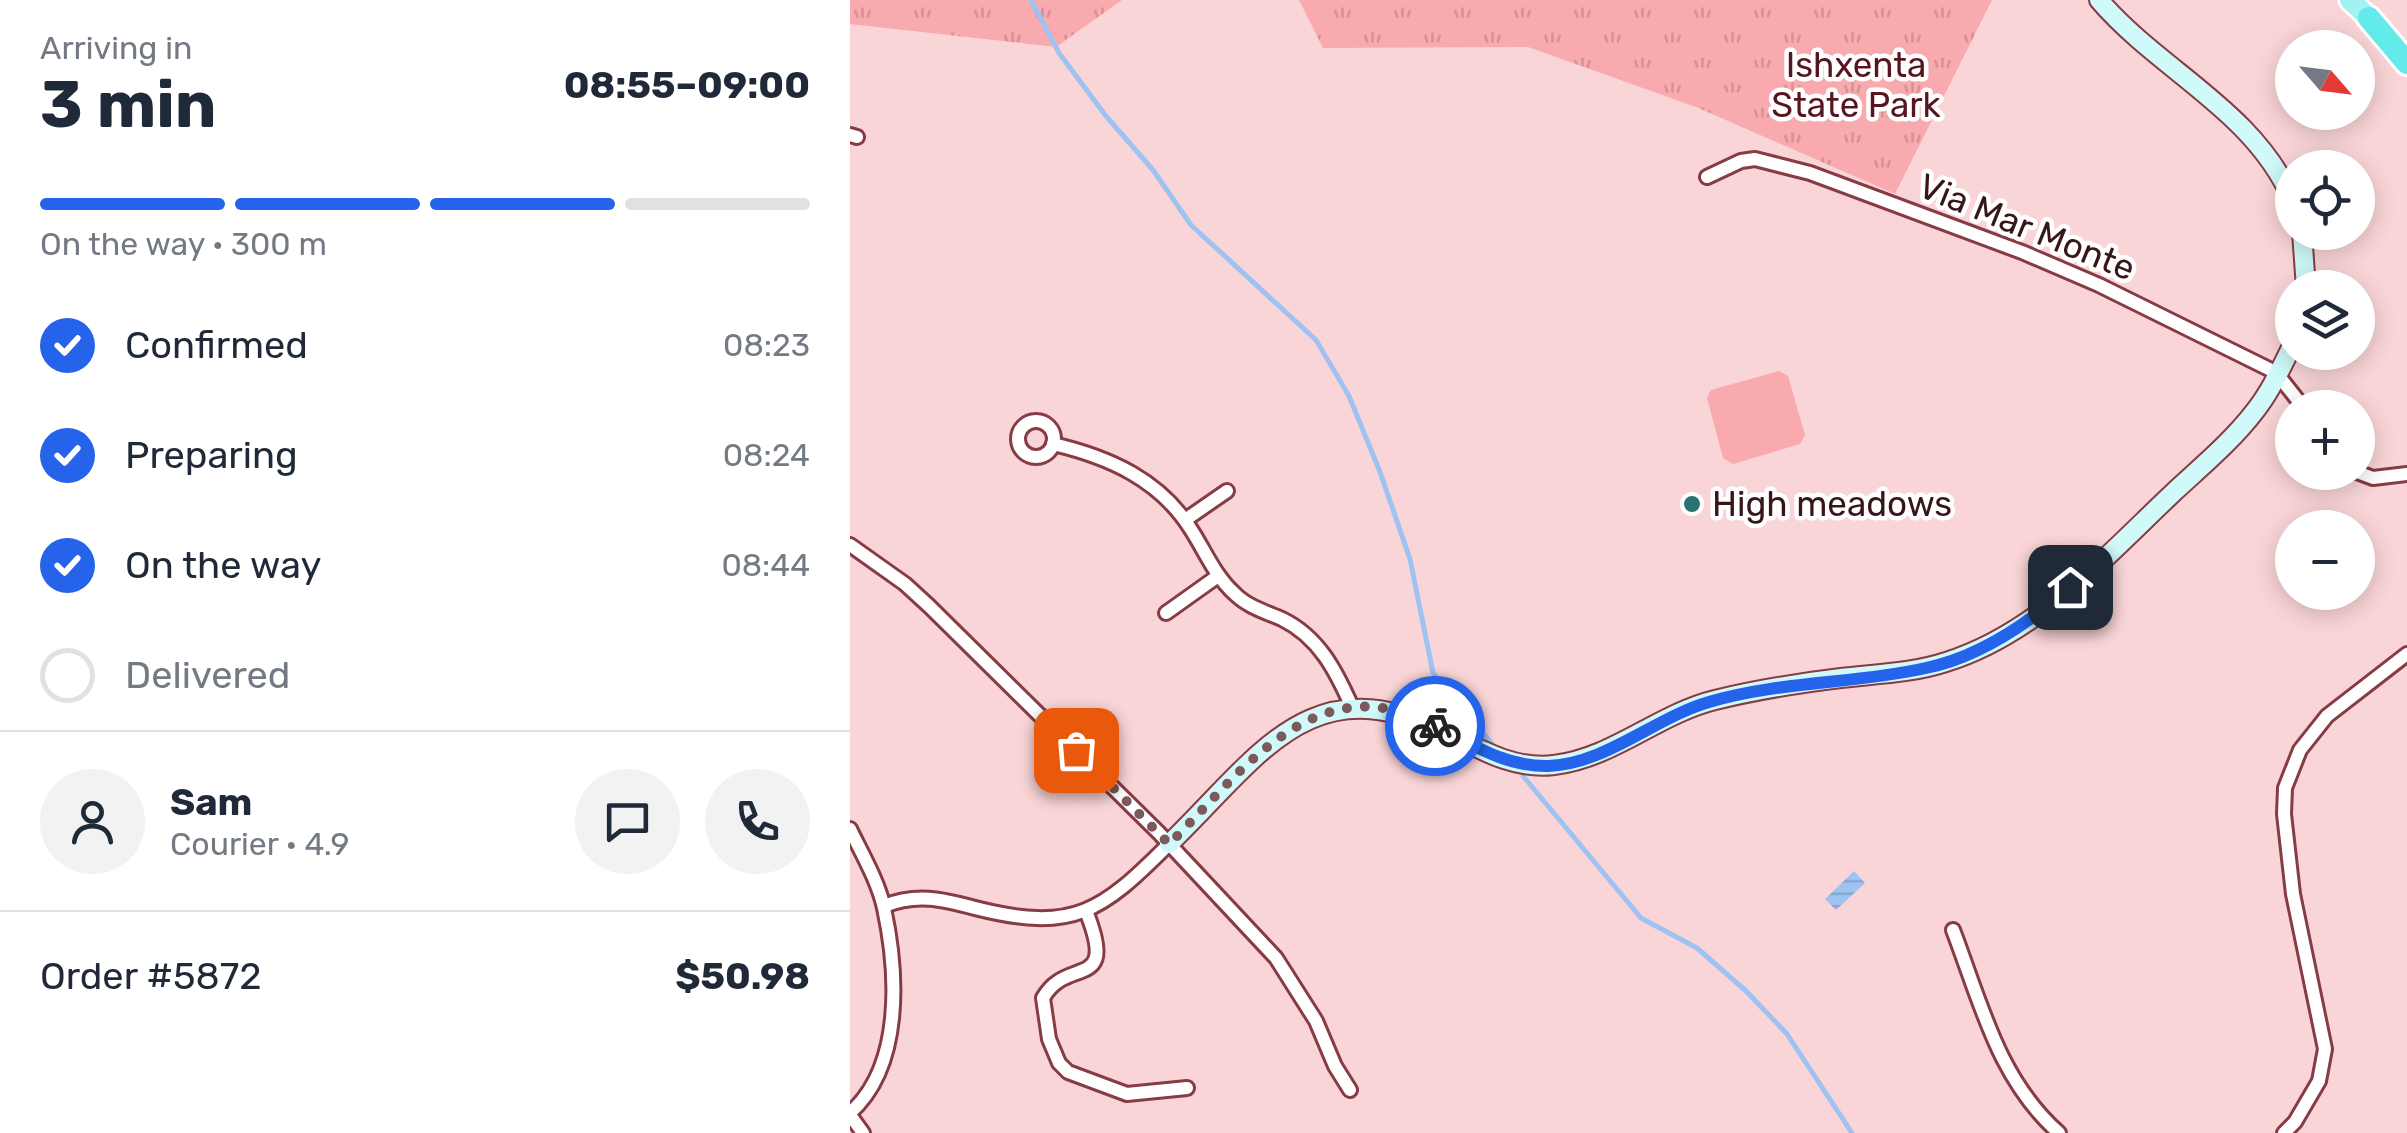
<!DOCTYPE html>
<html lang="en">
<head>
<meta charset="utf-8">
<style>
	:root { --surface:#fff; --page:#f2f2f3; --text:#1f2937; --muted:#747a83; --line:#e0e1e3; --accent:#2563eb }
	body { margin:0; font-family:Rubik,sans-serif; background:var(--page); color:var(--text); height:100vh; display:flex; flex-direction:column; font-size:38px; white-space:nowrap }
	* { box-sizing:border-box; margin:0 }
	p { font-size:32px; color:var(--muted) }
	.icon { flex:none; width:55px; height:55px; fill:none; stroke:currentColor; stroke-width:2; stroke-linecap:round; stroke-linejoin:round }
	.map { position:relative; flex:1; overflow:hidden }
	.details { display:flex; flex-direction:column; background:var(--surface); width:850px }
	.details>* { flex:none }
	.needle { width:65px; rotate:118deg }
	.controls { position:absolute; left:1425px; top:30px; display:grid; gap:20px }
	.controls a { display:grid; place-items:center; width:100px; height:100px; border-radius:50%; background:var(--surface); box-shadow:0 5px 25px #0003; font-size:50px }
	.pin { position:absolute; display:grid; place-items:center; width:85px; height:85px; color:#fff; margin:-42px; border-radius:20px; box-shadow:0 5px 15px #0006 }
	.courier { position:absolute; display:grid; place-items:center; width:100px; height:100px; margin:-50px; border:8px solid #2563eb; border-radius:50%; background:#fff; color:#222; box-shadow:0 2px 12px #0007 }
	.head em { font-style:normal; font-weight:700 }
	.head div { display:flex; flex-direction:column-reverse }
	.head { display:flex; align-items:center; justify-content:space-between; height:170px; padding:0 40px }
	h1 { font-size:65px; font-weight:700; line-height:75px }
	.bar { display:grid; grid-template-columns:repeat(4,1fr); gap:15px 10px; align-content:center; height:120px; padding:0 40px }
	.bar i { height:12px; border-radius:8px; background:var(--line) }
	.bar .on { background:var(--accent) }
	.bar p { grid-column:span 4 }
	.line { display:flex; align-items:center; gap:25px; padding:0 40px; border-top:2px solid var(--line) }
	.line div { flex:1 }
	.round { display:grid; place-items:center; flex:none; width:105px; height:105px; border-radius:52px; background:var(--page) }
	ol { padding:0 40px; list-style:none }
	li { display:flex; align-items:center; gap:30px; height:110px }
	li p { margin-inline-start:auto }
	li .icon { padding:10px; border-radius:50%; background:var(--accent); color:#fff; stroke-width:4 }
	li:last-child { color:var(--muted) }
	li i { width:55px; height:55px; border:5px solid var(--line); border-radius:50% }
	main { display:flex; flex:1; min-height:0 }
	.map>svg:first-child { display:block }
</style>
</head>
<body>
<main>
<section class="details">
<div class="head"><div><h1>3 min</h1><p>Arriving in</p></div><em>08:55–09:00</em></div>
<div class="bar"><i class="on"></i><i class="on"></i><i class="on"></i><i></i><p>On the way · 300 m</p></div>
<ol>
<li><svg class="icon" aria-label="check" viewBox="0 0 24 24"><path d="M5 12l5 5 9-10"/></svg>Confirmed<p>08:23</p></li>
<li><svg class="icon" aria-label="check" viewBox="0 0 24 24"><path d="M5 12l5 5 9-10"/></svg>Preparing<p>08:24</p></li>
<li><svg class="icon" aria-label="check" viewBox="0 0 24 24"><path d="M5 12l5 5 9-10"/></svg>On the way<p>08:44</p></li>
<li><i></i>Delivered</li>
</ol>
<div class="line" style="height:180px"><a class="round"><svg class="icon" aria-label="person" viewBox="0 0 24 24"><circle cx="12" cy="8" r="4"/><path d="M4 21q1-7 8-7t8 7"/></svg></a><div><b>Sam</b><p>Courier · 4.9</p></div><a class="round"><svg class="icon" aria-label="chat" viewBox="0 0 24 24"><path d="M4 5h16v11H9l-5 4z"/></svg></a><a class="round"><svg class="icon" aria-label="phone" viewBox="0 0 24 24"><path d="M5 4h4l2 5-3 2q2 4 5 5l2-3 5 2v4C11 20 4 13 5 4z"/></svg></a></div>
<div class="line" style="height:130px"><div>Order #5872</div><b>$50.98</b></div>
</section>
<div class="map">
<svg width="1557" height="1133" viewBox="0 0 1557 1133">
	<defs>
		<pattern id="park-tufts" width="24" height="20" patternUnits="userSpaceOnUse" patternTransform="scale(2.5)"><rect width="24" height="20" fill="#f8aaaf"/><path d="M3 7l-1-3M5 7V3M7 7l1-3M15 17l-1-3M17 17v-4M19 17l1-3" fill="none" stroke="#d59296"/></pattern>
		<pattern id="water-rules" width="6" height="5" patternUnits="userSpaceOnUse" patternTransform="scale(2.5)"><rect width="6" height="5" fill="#9ec2f1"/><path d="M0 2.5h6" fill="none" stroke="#89a6ce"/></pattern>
	</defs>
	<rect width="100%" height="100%" fill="#fad5d7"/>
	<path fill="#f8aaaf" d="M 929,371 L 938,376 L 955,435 L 950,444 L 883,464 L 873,458 L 857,398 L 861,390 Z"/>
	<g fill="url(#park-tufts)">
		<path d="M 0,0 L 272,0 L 206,47 L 0,24 Z"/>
		<path d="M 449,0 L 1142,0 L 1045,194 L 846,107 L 678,47 L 473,48 Z"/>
	</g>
	<path fill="url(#water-rules)" d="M 1004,871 L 1015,883 L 986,910 L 975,899 Z"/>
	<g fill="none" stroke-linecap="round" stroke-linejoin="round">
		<g stroke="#9ec2f1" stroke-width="5">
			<path d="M 181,0 L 209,53 L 256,116 L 303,170 L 341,225 L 466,340 L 499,396 L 530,472 L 560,559 L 583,673 L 644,746"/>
			<path d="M 673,776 L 791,918 L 847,948 L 896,991 L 937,1034 L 1002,1133"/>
		</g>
		<defs>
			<g id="street">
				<path d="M 0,135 L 7,137"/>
				<path d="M 857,177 L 891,161 L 905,159 L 960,173 L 1172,252 L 1249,285 L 1419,369 L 1428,375 L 1454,408"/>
				<circle cx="186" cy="439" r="18"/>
				<path d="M 203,444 C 259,457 311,480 342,531 C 356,553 365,576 385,594 C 398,607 416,612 432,619 C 469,637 486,671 502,707"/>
				<path d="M 1507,472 L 1523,478 L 1557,474"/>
				<path d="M 335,520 L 377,491"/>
				<path d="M 0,545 L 55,584 L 79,606 L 309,833 L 426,958 L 466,1021 L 485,1066 L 500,1090"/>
				<path d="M 316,613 L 368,576"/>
				<path d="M 0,829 C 12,854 28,881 34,908 C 48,973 53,1066 0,1113"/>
				<path d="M 34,906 C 66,893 92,899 125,908 C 224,933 251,912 319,844"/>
				<path d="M 236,911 C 269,993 217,955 193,998 L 199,1039 L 209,1063 L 218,1072 L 277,1094 L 337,1088"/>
				<path d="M 1103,930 C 1131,1003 1148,1079 1209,1133"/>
				<path d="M 0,1115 L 13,1133"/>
				<path d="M 1434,1133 L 1445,1122 L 1469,1081 L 1475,1049 L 1443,894 L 1434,814 L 1435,788 L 1450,750 L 1477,716 L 1557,654"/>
			</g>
			<g id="secondary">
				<path d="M 1249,0 C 1310,71 1403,110 1442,199"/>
				<path d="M 1452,232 L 1456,288"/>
				<path d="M 319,844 C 410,756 460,664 597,733 C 631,750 665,770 704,765 C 763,758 808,714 865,700 C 906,690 949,683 991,678 C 1026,674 1063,673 1096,662 C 1187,634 1257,555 1325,491 C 1352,466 1382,441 1405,411 C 1421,391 1431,368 1442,346"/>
			</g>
			<path id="primary" d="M 1500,0 L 1519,18"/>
			<path id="highway" d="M 1519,18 L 1557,63"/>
		</defs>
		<use href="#street" stroke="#873b44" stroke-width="18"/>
		<use href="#secondary" stroke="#873b44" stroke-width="22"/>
		<use href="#primary" stroke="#fff" stroke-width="25"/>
		<use href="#highway" stroke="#fff" stroke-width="28"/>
		<use href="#street" stroke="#fff" stroke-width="12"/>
		<use href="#secondary" stroke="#d0f9f9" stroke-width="18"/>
		<use href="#primary" stroke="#a1f3f2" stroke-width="20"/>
		<use href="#highway" stroke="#63ebea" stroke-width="22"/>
	</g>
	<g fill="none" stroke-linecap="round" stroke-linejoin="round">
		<path stroke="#7b595c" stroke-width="10" stroke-dasharray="0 18" d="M 226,750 L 319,844 C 376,789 438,700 526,707 C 546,709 566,718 585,726"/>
		<path stroke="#2563eb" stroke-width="12" d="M 585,726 C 621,744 656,767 698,766 C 756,764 804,718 859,702 C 930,681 1005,684 1076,668 C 1130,657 1179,623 1220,587"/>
	</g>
	<circle fill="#297373" stroke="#fff" stroke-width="4" cx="842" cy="504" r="10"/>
	<g text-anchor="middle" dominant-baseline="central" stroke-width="9" stroke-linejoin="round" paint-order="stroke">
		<g font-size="35" fill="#571520" stroke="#fff">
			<text x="1006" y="65">Ishxenta<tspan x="1006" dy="40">State Park</tspan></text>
		</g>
		<g font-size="35" fill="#37161a" stroke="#fff">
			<text transform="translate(1177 227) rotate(22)">Via Mar Monte</text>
		</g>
		<g font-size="35" fill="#37161a" stroke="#fff" text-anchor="start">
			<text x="862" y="504">High meadows</text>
		</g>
	</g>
</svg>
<div class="controls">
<a><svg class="needle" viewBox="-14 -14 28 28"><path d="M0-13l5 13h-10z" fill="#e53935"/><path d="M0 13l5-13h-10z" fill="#747a83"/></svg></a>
<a><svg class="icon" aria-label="locate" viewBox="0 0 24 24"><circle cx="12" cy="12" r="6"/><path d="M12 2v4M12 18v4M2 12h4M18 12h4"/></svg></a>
<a><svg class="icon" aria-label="layers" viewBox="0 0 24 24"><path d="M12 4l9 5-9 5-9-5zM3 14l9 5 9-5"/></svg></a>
<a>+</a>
<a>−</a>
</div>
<div class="pin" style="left:226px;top:750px;background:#ea580c"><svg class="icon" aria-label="bag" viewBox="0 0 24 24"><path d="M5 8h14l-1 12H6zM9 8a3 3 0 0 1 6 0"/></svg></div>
<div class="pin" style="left:1220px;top:587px;background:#1f2937"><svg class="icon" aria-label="home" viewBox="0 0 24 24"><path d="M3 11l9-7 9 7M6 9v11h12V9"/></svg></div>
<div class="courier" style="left:585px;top:726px"><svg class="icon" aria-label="bike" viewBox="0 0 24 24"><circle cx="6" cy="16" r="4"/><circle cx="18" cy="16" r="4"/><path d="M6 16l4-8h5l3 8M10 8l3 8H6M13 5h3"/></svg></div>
</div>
</main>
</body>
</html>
